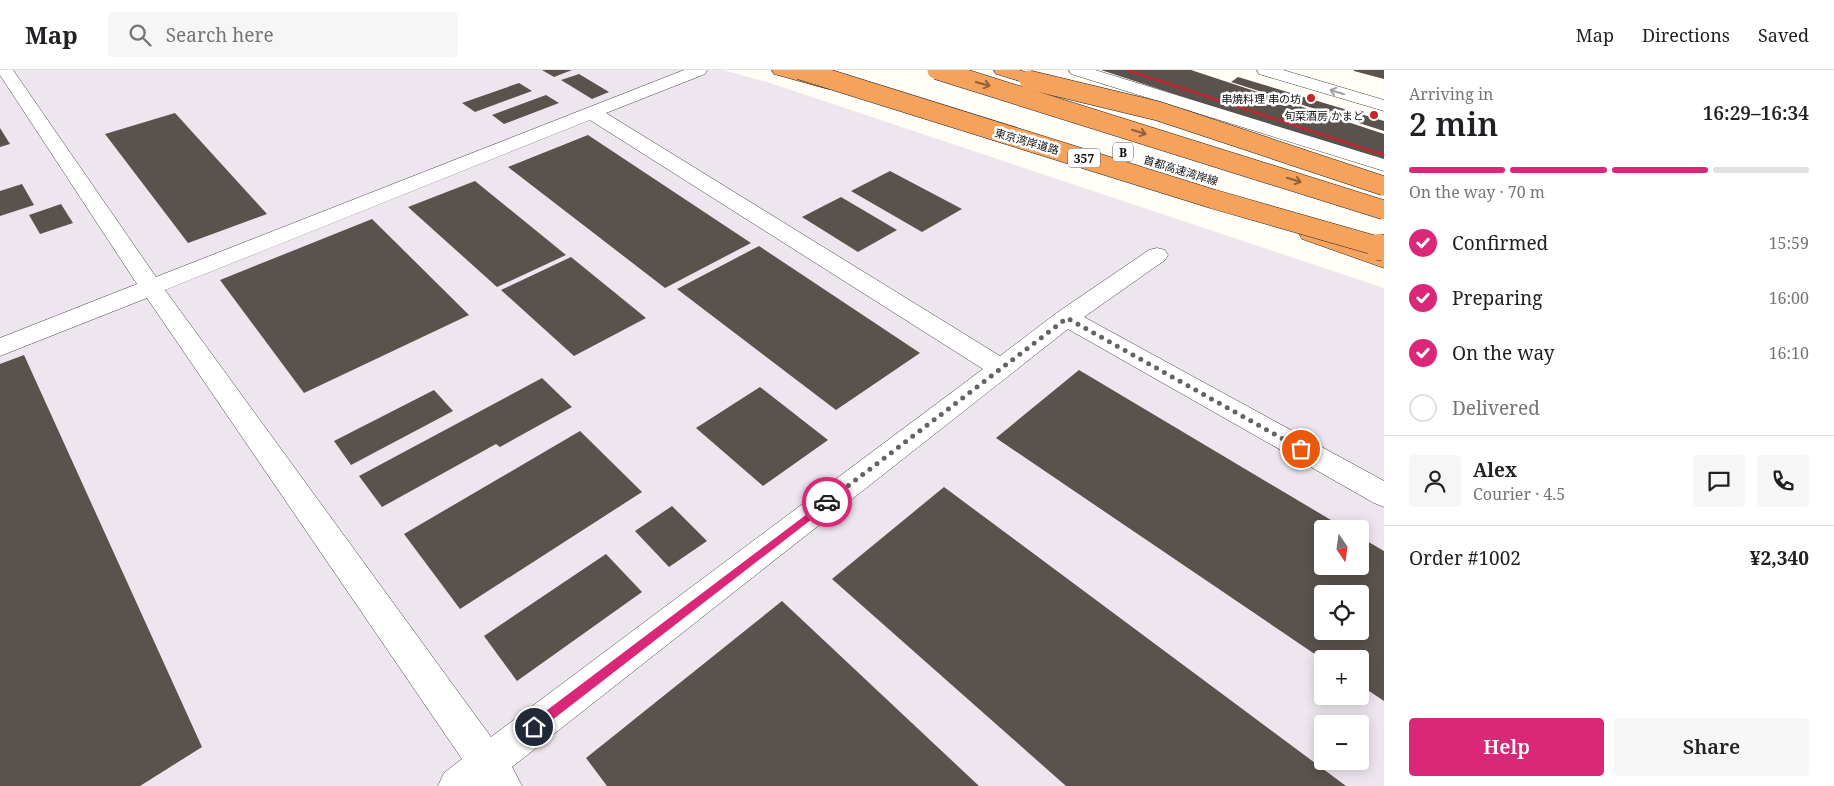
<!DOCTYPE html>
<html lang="en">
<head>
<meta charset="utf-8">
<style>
	:root { --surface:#fff; --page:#f6f6f6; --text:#202124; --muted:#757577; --line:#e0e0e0; --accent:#db2777 }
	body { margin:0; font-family:"Noto Serif","Noto Sans JP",serif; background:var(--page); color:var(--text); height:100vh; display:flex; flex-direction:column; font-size:19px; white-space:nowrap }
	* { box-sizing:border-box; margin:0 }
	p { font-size:16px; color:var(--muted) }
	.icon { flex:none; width:28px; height:28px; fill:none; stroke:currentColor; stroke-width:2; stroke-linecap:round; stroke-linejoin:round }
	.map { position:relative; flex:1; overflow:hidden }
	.drawer { display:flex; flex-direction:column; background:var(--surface); width:450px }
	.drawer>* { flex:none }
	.needle { width:32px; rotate:167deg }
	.fabs { position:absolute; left:1314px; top:450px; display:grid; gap:10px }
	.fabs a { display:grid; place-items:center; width:55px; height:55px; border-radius:5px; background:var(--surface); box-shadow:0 2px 12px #0003; font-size:25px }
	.pin { position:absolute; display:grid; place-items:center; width:42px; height:42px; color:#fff; margin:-21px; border:2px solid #fff; border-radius:50%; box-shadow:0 1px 5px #0007 }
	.courier { position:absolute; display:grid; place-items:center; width:50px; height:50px; margin:-25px; border:4px solid #db2777; border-radius:50%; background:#fff; color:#222; box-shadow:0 1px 6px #0007 }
	.overview em { font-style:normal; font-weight:600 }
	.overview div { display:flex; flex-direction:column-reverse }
	.overview { display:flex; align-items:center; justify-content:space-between; height:85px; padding:0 25px }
	h1 { font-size:32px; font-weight:600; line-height:38px }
	.bar { display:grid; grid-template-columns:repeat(4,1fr); gap:8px 5px; align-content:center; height:60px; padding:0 25px }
	.bar i { height:6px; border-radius:4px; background:var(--line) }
	.bar .current { background:var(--accent) }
	.bar p { grid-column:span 4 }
	.line { display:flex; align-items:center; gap:12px; padding:0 25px; border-top:1px solid var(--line) }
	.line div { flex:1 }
	.round { display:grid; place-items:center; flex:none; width:52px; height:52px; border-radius:5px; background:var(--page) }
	ol { padding:0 25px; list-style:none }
	li { display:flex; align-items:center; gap:15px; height:55px }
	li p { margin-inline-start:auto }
	li .icon { padding:5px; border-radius:50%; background:var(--accent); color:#fff; stroke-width:4 }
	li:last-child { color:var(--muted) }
	li i { width:28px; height:28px; border:2px solid var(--line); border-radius:50% }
	.cta { display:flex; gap:10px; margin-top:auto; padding:10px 25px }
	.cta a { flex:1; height:58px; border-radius:5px; background:var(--accent); color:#fff; font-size:20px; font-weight:600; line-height:58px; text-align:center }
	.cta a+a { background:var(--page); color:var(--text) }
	header { display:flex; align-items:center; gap:30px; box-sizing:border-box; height:70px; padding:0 25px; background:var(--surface); border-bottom:1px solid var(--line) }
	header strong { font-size:24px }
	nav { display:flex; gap:28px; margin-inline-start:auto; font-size:18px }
	.search { width:350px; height:45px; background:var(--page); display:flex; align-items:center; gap:12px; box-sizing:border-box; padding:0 18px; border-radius:5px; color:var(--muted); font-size:19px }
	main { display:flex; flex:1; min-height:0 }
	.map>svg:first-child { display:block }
</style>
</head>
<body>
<header>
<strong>Map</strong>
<div class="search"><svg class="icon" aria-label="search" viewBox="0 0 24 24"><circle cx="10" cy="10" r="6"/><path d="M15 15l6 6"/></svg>Search here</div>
<nav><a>Map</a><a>Directions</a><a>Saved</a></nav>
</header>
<main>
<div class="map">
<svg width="1384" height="716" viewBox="0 0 1384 716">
	<rect width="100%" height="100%" fill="#fffdf5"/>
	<path fill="#eee6ef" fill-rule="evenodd" d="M 0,0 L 723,0 L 767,12 L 1384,218 L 1384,716 L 0,716 ZM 1322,459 L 1360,459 L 1360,496 L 1322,496 ZM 1322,524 L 1360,524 L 1360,561 L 1322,561 ZM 1322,589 L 1360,589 L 1360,626 L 1322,626 ZM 1322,654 L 1360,654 L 1360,691 L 1322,691 Z"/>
	<g fill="#5a524d" fill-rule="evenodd">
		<path d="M 542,0 L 572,0 L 554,7 Z"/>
		<path d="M 1101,0 L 1191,0 L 1384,64 L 1384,93 Z"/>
		<path d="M 1384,0 L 1384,9 L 1354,1 L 1354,0 Z"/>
		<path d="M 579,4 L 609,22 L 592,29 L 561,10 Z"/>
		<path d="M 1238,7 L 1384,51 L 1384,61 L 1231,12 Z"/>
		<path d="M 519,13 L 532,21 L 475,42 L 462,33 Z"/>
		<path d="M 546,25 L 559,33 L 504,54 L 492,45 Z"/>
		<path d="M 175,43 L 267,144 L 188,173 L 105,64 Z"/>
		<path d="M 0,58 L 10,74 L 0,77 Z"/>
		<path d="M 588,65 L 751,173 L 665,218 L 508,97 Z"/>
		<path d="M 890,101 L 962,139 L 922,162 L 851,121 Z"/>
		<path d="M 475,111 L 566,185 L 497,217 L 408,137 Z"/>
		<path d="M 22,114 L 34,135 L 0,146 L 0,121 Z"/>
		<path d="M 841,127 L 897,160 L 858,182 L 802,147 Z"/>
		<path d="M 61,134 L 73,153 L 40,164 L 29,145 Z"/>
		<path d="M 372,149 L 469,245 L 304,323 L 220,210 Z"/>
		<path d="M 759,176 L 920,283 L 836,340 L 677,219 Z"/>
		<path d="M 571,187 L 646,248 L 574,286 L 501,220 Z"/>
		<path d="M 24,285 L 202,677 L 140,716 L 0,716 L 0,294 Z"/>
		<path d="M 1079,300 L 1346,459 L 1322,459 L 1322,496 L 1360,496 L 1360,467 L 1384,481 L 1384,631 L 1360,615 L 1360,589 L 1322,589 L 996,368 ZM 1322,524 L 1360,524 L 1360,561 L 1322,561 Z"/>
		<path d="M 542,308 L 572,337 L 500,377 L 496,374 L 382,437 L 359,406 Z"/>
		<path d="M 760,317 L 828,370 L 763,416 L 696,358 Z"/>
		<path d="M 434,320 L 453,341 L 351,395 L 334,371 Z"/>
		<path d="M 580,361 L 642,422 L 460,539 L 404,464 Z"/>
		<path d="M 944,417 L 1346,716 L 1066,716 L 832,509 Z"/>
		<path d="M 672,436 L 707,471 L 669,497 L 635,461 Z"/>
		<path d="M 606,484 L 642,522 L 517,611 L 484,566 Z"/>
		<path d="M 782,531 L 979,716 L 607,716 L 586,688 Z"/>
	</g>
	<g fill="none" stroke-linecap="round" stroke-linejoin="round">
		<defs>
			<g id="minor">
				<path d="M 0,0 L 13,0 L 156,207 L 684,0 L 707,0 L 705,4 L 606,43 L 1000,286 L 1058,242 L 1149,180 L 1157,178 L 1165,180 L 1168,185 L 1165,190 L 1084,247 L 1384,411 L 1384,437 L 1374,433 L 1068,259 L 512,697 L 522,716 L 438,716 L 444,703 L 462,689 L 147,228 L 0,286 L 0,268 L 137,214 L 0,5 ZM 590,50 L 983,299 L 491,667 L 165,220 Z"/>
				<path d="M 1069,0 L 1095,0 L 1384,89 L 1384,101 L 1071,4 Z"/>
				<path d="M 1257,0 L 1283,0 L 1384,30 L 1384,41 L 1259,4 Z"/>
			</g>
			<g id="highway">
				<path d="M 772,0 L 798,0 L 834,10 L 837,14 L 834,18 L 828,19 L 774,4 Z"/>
				<path d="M 994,0 L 1019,0 L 1062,13 L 1065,17 L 1062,21 L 1056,22 L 996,4 Z"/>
				<path d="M 1310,157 L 1384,183 L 1384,198 L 1302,169 L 1299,164 L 1302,159 Z"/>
			</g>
		</defs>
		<use href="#minor" stroke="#444" stroke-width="1"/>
		<use href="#highway" stroke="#222" stroke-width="1"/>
		<use href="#minor" fill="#fff" fill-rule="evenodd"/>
		<use href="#highway" fill="#f5a25d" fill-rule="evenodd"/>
		<path stroke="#c4262e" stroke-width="2.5" d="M 1127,0 L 1384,85"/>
		<defs>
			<g id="highway-bridge-far1">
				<path d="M 800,0 L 1213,129 L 1384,178"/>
				<path d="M 937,0 L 1384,140"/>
				<path d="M 1029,10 L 1158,41 L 1384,116"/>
			</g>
			<path id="highway-bridge" d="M 1379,177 L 1384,178"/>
		</defs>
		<use href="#highway-bridge-far1" stroke="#222" stroke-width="20" stroke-linecap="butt"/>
		<use href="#highway-bridge" stroke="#222" stroke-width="27" stroke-linecap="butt"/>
		<use href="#highway-bridge-far1" stroke="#f5a25d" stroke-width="19"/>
		<use href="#highway-bridge" stroke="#f5a25d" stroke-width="26"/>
	</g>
	<defs><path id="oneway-shaft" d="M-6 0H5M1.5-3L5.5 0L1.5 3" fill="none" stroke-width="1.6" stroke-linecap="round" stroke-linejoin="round" transform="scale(1.25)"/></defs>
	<g stroke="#8e613b">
		<use href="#oneway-shaft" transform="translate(983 14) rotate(16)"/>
		<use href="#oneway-shaft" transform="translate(1139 62) rotate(17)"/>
		<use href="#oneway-shaft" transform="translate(1294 110) rotate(17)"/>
	</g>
	<use stroke="#a0a0a0" href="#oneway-shaft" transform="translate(1337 22) rotate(-163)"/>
	<path fill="#db2777" d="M 827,429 L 830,430 L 830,435 L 538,661 L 530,661 L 530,653 Z"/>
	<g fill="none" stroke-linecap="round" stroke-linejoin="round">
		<path stroke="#646461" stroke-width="5" stroke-dasharray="0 9" d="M 827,432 L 1067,248 L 1301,379"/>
	</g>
	<g fill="#c4262e" stroke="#fff" stroke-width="2">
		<circle cx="1311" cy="28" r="5"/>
		<circle cx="1374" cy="45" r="5"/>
	</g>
	<g text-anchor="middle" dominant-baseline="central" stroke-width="5" stroke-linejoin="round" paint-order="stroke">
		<g font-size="11" fill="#111" stroke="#fff" text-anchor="end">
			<text x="1301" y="28">串焼料理 串の坊</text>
			<text x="1364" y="45">旬菜酒房 かまど</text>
		</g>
		<g font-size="11" fill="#111" stroke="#fff">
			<text transform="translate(1027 71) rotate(16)">東京湾岸道路</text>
			<text transform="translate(1181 100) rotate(17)">首都高速湾岸線</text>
		</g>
		<g fill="#fff" stroke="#585858" stroke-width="1">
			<rect x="1113" y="72.5" width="20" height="19" rx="4"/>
			<rect x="1068" y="78.5" width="32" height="19" rx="4"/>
		</g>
		<g font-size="12" font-weight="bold" fill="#111">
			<text x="1123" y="82">B</text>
			<text x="1084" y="88">357</text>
		</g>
	</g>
</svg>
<div class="fabs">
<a><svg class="needle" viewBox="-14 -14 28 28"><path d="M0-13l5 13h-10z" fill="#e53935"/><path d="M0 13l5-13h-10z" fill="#757577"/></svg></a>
<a><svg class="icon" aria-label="locate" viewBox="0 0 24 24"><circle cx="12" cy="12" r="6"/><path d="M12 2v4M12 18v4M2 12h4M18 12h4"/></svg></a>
<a>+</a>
<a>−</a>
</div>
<div class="pin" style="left:1301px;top:379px;background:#ea580c"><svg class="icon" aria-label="bag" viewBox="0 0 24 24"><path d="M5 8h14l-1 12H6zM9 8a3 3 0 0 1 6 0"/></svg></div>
<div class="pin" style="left:534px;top:657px;background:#1f2937"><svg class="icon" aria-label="home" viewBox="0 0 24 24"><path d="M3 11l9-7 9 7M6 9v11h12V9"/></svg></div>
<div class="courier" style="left:827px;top:432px"><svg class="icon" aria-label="car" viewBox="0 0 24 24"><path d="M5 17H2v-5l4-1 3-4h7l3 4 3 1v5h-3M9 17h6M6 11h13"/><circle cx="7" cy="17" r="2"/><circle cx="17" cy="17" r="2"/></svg></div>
</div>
<section class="drawer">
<div class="overview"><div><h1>2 min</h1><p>Arriving in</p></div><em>16:29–16:34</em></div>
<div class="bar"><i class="current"></i><i class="current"></i><i class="current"></i><i></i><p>On the way · 70 m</p></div>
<ol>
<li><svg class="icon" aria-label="check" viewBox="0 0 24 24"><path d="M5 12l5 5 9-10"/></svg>Confirmed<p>15:59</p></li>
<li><svg class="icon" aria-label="check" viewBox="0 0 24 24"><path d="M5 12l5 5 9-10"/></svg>Preparing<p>16:00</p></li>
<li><svg class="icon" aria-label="check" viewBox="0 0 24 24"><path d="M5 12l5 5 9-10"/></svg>On the way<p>16:10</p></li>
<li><i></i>Delivered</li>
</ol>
<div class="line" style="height:90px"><a class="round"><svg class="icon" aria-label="person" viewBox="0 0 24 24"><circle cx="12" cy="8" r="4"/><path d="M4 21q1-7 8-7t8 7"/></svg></a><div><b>Alex</b><p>Courier · 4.5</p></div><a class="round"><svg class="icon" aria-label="chat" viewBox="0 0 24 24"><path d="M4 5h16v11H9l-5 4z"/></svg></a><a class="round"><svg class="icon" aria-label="phone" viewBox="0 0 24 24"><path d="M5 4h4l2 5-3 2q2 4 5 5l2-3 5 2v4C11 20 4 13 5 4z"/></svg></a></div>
<div class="line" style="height:65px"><div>Order #1002</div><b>¥2,340</b></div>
<div class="cta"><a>Help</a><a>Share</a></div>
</section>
</main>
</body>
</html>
